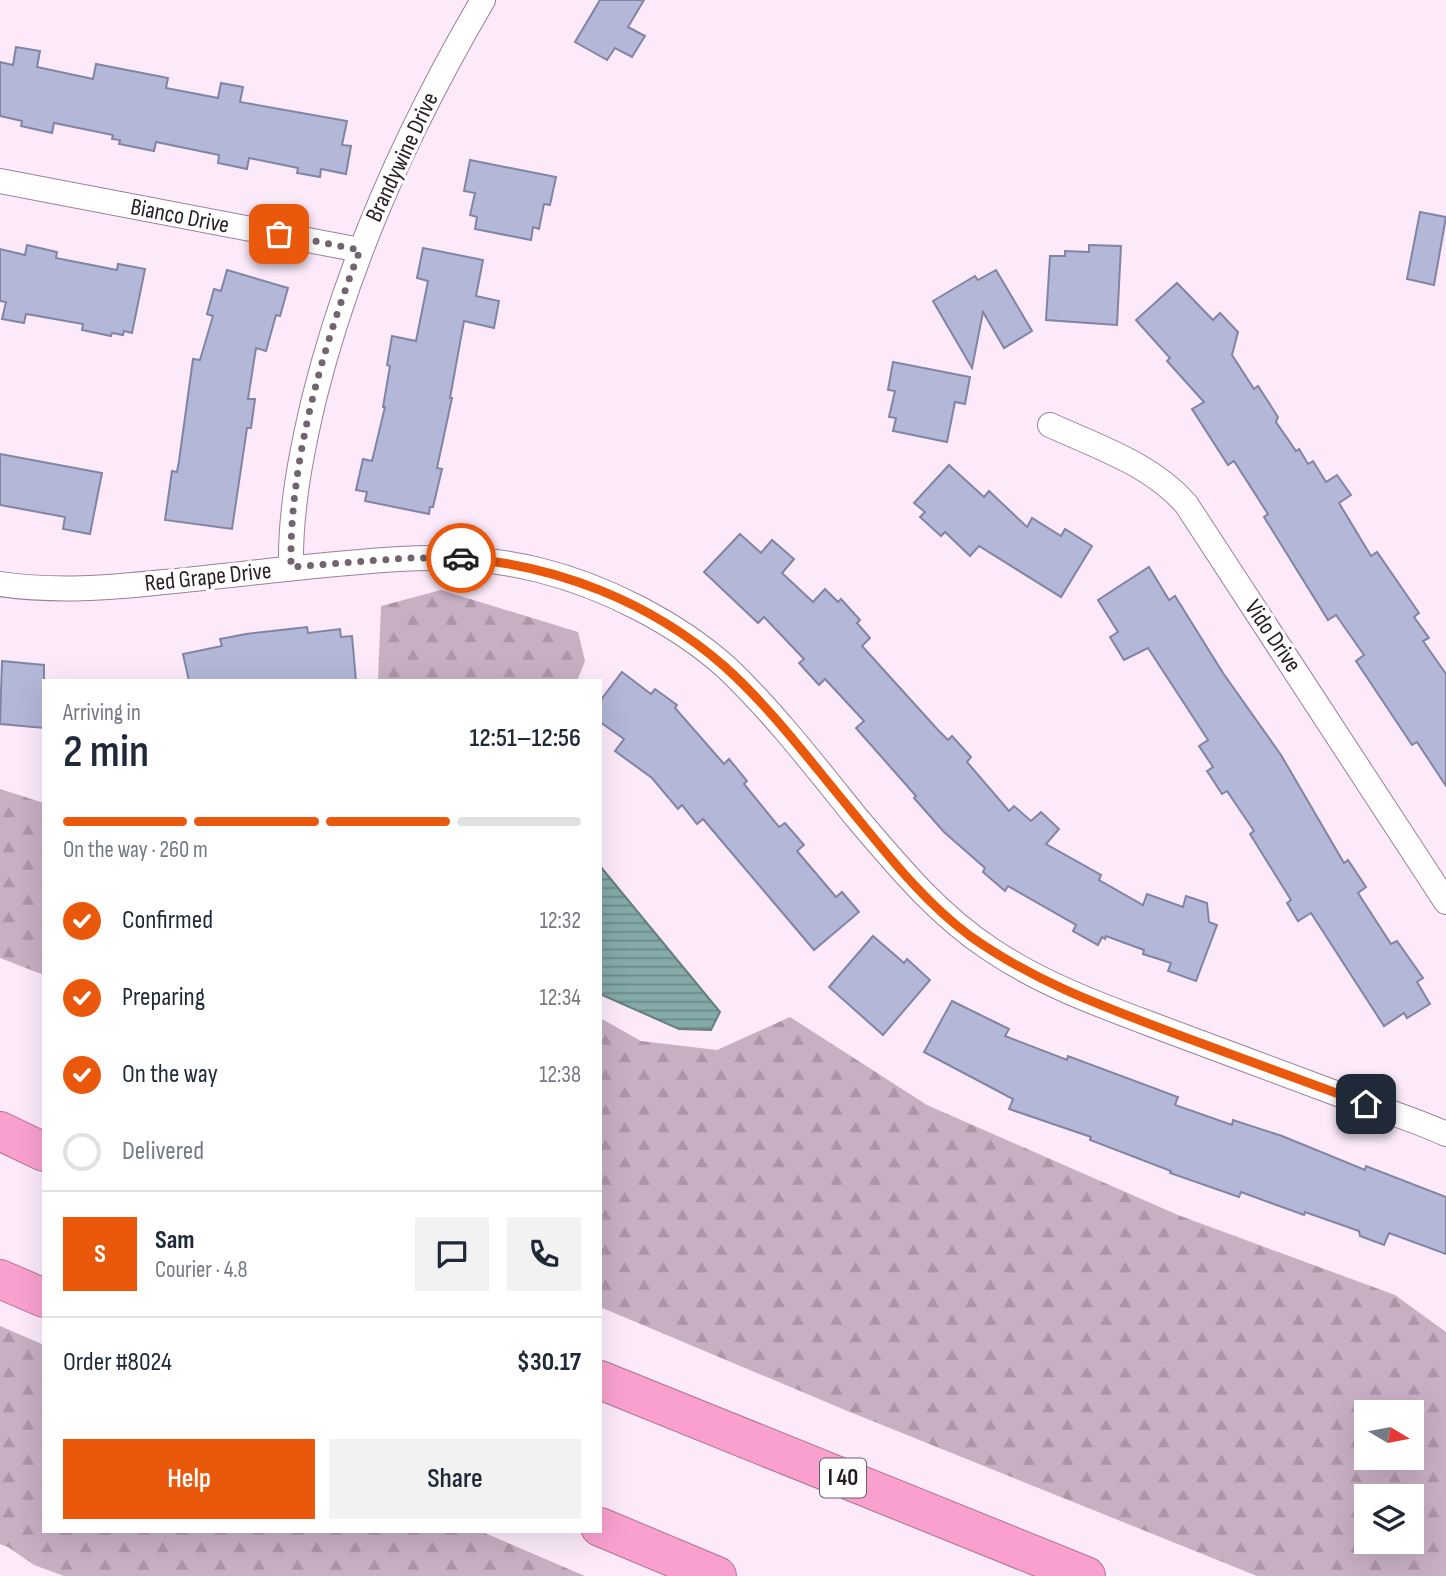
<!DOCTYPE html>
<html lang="en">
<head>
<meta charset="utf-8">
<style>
	:root { --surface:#fff; --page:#f2f2f3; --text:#1f2937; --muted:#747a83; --line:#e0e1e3; --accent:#ea580c }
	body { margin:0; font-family:"Sofia Sans Condensed",sans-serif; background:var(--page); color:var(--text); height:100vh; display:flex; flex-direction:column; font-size:26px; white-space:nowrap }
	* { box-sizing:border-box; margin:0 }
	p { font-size:23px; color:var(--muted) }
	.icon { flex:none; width:38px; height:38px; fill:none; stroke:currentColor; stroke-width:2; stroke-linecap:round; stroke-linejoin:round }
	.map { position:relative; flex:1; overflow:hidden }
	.panel { position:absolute; left:42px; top:679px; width:560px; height:854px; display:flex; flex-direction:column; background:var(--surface); border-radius:0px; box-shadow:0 7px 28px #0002 }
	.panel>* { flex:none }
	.needle { width:46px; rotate:100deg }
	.fabs { position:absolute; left:1354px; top:1400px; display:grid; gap:14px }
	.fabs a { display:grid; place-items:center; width:70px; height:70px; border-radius:0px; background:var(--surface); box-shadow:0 7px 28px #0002; font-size:35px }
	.pin { position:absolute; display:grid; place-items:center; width:60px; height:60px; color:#fff; margin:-30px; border-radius:14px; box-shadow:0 4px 10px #0006 }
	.courier { position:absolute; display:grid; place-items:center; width:70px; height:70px; margin:-35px; border:5px solid #ea580c; border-radius:50%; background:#fff; color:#222; box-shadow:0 2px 9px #0007 }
	.headline em { font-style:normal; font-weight:600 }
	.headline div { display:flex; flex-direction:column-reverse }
	.headline { display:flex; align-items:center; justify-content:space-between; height:119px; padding:0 21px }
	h1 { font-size:46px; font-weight:600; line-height:52px }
	.bar { display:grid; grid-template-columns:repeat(4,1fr); gap:10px 7px; align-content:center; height:84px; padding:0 21px }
	.bar i { height:9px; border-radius:5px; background:var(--line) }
	.bar .selected { background:var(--accent) }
	.bar p { grid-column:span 4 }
	.line { display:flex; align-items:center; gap:18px; padding:0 21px; border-top:2px solid var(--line) }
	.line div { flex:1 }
	.round { display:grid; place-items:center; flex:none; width:74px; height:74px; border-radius:0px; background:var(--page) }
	ol { padding:0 21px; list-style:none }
	li { display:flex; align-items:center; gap:21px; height:77px }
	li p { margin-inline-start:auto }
	li .icon { padding:7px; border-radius:50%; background:var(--accent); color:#fff; stroke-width:4 }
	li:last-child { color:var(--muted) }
	li i { width:38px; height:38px; border:4px solid var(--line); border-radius:50% }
	.button { display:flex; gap:14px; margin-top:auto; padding:14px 21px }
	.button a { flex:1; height:80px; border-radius:0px; background:var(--accent); color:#fff; font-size:28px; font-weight:600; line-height:80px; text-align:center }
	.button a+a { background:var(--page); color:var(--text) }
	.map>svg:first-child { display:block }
</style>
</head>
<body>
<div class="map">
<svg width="1446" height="1576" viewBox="0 0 1446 1576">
	<defs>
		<pattern id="forest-firs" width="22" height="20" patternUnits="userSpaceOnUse" patternTransform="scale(1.75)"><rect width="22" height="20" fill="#c7afc4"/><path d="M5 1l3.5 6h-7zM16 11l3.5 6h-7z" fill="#ab96a8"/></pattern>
		<pattern id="water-rules" width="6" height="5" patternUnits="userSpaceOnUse" patternTransform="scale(1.75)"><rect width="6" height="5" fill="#84aaaa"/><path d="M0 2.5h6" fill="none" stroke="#6c8a8a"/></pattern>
	</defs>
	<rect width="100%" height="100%" fill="#fceafa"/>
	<g fill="url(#forest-firs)" fill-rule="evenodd">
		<path d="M 441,590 L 578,632 L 585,661 L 577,681 L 378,681 L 381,606 Z"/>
		<path d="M 0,789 L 44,803 L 44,975 L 0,958 Z"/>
		<path d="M 790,1017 L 927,1105 L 1178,1215 L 1395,1295 L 1446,1332 L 1446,1576 L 1257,1576 L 845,1410 L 600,1307 L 600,1018 L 641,1041 L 717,1050 ZM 1412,1412 L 1412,1458 L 1367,1458 L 1367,1412 ZM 1412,1496 L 1412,1542 L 1367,1542 L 1367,1496 Z"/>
		<path d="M 0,1326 L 44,1345 L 44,1531 L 480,1531 L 585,1576 L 64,1576 L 34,1565 L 8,1547 L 0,1544 Z"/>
	</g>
	<path fill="url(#water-rules)" stroke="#687f82" stroke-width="2" d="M 600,866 L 720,1012 L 711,1030 L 679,1029 L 600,994 Z"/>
	<g fill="#b3b7d8" stroke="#8184a3" stroke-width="2">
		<path d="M 600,0 L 644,0 L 628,27 L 645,36 L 632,57 L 615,48 L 607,60 L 575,42 Z"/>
		<path d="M 16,47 L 40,51 L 37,67 L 93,79 L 96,64 L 168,78 L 166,88 L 218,98 L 221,83 L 243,87 L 240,102 L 347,121 L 342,145 L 351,146 L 346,174 L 321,169 L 320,177 L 297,173 L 298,168 L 249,158 L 247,169 L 218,163 L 219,155 L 156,142 L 154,151 L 119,144 L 120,140 L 112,139 L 113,135 L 54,123 L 52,133 L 21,126 L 22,121 L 0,116 L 0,62 L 13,65 Z"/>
		<path d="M 470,160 L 556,177 L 550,205 L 544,204 L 539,229 L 533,227 L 531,240 L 475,229 L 477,217 L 470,215 L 475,193 L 464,191 Z"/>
		<path d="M 1420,212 L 1446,217 L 1434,285 L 1407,279 Z"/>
		<path d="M 27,245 L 57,252 L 56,258 L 117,270 L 118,264 L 145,269 L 132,333 L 124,331 L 123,335 L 112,333 L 111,336 L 82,330 L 83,324 L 26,314 L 24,323 L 2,319 L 6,302 L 0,301 L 0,249 L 25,255 Z"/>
		<path d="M 1089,245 L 1121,246 L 1117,325 L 1046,320 L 1050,256 L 1065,256 L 1065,251 L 1089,252 Z"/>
		<path d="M 423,248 L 483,260 L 476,296 L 499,301 L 494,328 L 464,321 L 450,398 L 452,398 L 437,468 L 442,469 L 433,507 L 430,507 L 429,514 L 365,501 L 367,492 L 356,490 L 363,459 L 372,461 L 385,407 L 383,407 L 390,366 L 387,365 L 392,336 L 416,341 L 428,281 L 417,278 Z"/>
		<path d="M 227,270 L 288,288 L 280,316 L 276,315 L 266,351 L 256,348 L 248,399 L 255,399 L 251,428 L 247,428 L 232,529 L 165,520 L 172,471 L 177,472 L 179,461 L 193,359 L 200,360 L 213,316 L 207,314 L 214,289 L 221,291 Z"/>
		<path d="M 996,270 L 1032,331 L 1004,348 L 983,312 L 972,368 L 933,301 L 975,276 L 978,280 Z"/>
		<path d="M 1177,283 L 1213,320 L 1220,313 L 1238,332 L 1232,355 L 1254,389 L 1258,386 L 1278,417 L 1276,422 L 1296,451 L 1299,449 L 1308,464 L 1313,461 L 1326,482 L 1337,475 L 1351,495 L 1339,503 L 1371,556 L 1377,552 L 1419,613 L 1414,617 L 1429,638 L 1423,641 L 1446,674 L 1446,786 L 1417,742 L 1412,745 L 1356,661 L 1364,655 L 1336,615 L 1328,620 L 1264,517 L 1268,514 L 1234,461 L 1228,465 L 1192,409 L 1204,402 L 1167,361 L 1170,358 L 1136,320 Z"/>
		<path d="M 893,362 L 970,377 L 965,404 L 955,402 L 947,442 L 893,431 L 896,418 L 889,417 L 895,391 L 888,390 Z"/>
		<path d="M 0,454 L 102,473 L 90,534 L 63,529 L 65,517 L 0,505 Z"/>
		<path d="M 949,465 L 984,497 L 989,491 L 1027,527 L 1032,518 L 1061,536 L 1065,529 L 1092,546 L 1061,597 L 979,546 L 970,556 L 945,532 L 941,536 L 920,517 L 925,512 L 914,503 Z"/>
		<path d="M 740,534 L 761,553 L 772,540 L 794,559 L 782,573 L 813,602 L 825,589 L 838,602 L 841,599 L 860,620 L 857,623 L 870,638 L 862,646 L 938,730 L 948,740 L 952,736 L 971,757 L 967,762 L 1009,811 L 1014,806 L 1031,821 L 1041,812 L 1059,829 L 1046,844 L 1101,875 L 1099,880 L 1143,905 L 1147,894 L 1183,907 L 1186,896 L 1207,903 L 1209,922 L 1217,925 L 1196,981 L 1168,971 L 1171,963 L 1143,954 L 1144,950 L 1106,936 L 1105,939 L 1102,937 L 1098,945 L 1073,931 L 1076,925 L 1008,886 L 1005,891 L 983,872 L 985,868 L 944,832 L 914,798 L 916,796 L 856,728 L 864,721 L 825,679 L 819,685 L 799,663 L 804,659 L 764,617 L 758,623 L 704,572 Z"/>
		<path d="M 1149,567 L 1169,600 L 1175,596 L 1223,673 L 1281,755 L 1344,863 L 1348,860 L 1366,887 L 1358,893 L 1391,944 L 1397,941 L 1423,978 L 1417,982 L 1430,1004 L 1407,1018 L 1404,1013 L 1384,1026 L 1311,913 L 1298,921 L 1287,903 L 1291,900 L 1250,834 L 1254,831 L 1227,791 L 1222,794 L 1207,771 L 1213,767 L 1199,746 L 1208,740 L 1148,648 L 1124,660 L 1110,637 L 1118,632 L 1098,600 Z"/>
		<path d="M 307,627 L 308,633 L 340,629 L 341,637 L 352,636 L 356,681 L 189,681 L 183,654 L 222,646 L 220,639 L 246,634 Z"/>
		<path d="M 2,661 L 44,665 L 44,728 L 0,724 Z"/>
		<path d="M 622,672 L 651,694 L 655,689 L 677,705 L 675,708 L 724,764 L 729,759 L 747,781 L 744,784 L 779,827 L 785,823 L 804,845 L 797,851 L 836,897 L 842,892 L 859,912 L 814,950 L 703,819 L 697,824 L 682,805 L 678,809 L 652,778 L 615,751 L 624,739 L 600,722 L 600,701 Z"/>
		<path d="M 873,936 L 904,963 L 907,959 L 930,980 L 883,1035 L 829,987 Z"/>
		<path d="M 952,1001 L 1009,1029 L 1005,1036 L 1067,1060 L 1068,1056 L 1178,1097 L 1175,1105 L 1232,1125 L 1233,1120 L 1282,1136 L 1365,1170 L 1366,1166 L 1446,1197 L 1446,1254 L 1389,1233 L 1384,1245 L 1360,1236 L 1359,1231 L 1305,1212 L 1304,1215 L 1241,1192 L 1239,1197 L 1170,1173 L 1171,1171 L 1090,1140 L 1091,1137 L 1009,1109 L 1013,1099 L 924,1052 Z"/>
	</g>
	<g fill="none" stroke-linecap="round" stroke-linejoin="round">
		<defs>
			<g id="street">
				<path d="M 0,181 L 360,250"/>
				<path d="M 1050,425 C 1098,447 1151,464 1186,504 L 1446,902"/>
				<path d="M 291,567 C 290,511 301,454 314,399 C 349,258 409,126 483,0"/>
				<path d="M 0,584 C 55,592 108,588 164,582 C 229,576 294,567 360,562 C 420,556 480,555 539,570 C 604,586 677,623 727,668 C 774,713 815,766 856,817 C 897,865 937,914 990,949 C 1040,983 1097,1004 1153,1025 C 1215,1048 1276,1071 1338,1094 C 1374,1107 1411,1118 1446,1134"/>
			</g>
			<g id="highway">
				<path d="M 0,1131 L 44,1152"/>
				<path d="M 0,1279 L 44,1298"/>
				<path d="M 600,1380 L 1086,1576"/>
				<path d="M 600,1527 L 717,1576"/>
			</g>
		</defs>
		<use href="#street" stroke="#9b8098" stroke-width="26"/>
		<use href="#highway" stroke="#b07294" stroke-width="40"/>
		<use href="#street" stroke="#fff" stroke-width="24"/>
		<use href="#highway" stroke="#f9a0cf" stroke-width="38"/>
	</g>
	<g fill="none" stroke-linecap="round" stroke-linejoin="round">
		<path stroke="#726470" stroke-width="7" stroke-dasharray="0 12.6" d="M 279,234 L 360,250 C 323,347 289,462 291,567 L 407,558 L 461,558"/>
		<path stroke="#ea580c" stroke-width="9" d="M 461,558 C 557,565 651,602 724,666 C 771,708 810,761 850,809 C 887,854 923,901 970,936 C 1035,982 1102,1006 1176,1034 C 1239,1057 1302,1080 1366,1104"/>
	</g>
	<g text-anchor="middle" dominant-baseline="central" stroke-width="7" stroke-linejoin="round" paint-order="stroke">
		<rect fill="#fefefe" stroke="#686067" stroke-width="2" x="820" y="1458.5" width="46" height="39" rx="5"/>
		<g font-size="23" font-weight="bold" fill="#271c26">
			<text x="843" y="1478">I 40</text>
		</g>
		<g font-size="24" fill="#271c26" stroke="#fefefe">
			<text transform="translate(402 157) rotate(-65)">Brandywine Drive</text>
			<text transform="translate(180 216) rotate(11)">Bianco Drive</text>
			<text transform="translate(208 577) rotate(-6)">Red Grape Drive</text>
			<text transform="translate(1273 636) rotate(56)">Vido Drive</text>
		</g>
	</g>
</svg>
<div class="fabs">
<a><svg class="needle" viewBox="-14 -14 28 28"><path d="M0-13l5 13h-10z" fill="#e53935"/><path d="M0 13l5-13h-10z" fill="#747a83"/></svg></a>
<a><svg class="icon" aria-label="layers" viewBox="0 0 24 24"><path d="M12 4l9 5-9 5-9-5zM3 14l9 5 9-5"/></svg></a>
</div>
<div class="pin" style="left:279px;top:234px;background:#ea580c"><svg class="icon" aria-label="bag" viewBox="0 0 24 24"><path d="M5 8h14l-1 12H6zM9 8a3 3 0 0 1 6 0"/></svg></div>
<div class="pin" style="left:1366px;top:1104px;background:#1f2937"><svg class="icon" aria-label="home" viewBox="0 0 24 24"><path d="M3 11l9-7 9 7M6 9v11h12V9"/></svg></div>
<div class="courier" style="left:461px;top:558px"><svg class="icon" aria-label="car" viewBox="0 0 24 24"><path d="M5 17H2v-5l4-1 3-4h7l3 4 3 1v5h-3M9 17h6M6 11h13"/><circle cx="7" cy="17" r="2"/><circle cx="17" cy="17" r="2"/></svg></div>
<section class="panel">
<div class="headline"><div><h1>2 min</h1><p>Arriving in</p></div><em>12:51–12:56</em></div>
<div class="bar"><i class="selected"></i><i class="selected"></i><i class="selected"></i><i></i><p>On the way · 260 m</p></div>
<ol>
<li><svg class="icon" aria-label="check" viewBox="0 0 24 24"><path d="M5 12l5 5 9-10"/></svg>Confirmed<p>12:32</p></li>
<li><svg class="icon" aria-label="check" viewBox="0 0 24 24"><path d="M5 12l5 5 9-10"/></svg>Preparing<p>12:34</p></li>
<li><svg class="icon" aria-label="check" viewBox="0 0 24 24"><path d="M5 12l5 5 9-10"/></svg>On the way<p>12:38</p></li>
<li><i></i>Delivered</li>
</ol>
<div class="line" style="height:126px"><b class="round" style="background:var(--accent);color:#fff">S</b><div><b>Sam</b><p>Courier · 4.8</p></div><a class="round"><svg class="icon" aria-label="chat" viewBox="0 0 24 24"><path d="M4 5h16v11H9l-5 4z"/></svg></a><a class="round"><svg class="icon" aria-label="phone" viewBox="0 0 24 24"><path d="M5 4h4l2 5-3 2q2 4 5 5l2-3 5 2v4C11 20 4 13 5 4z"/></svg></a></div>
<div class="line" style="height:91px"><div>Order #8024</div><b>$30.17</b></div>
<div class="button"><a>Help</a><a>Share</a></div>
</section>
</div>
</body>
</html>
